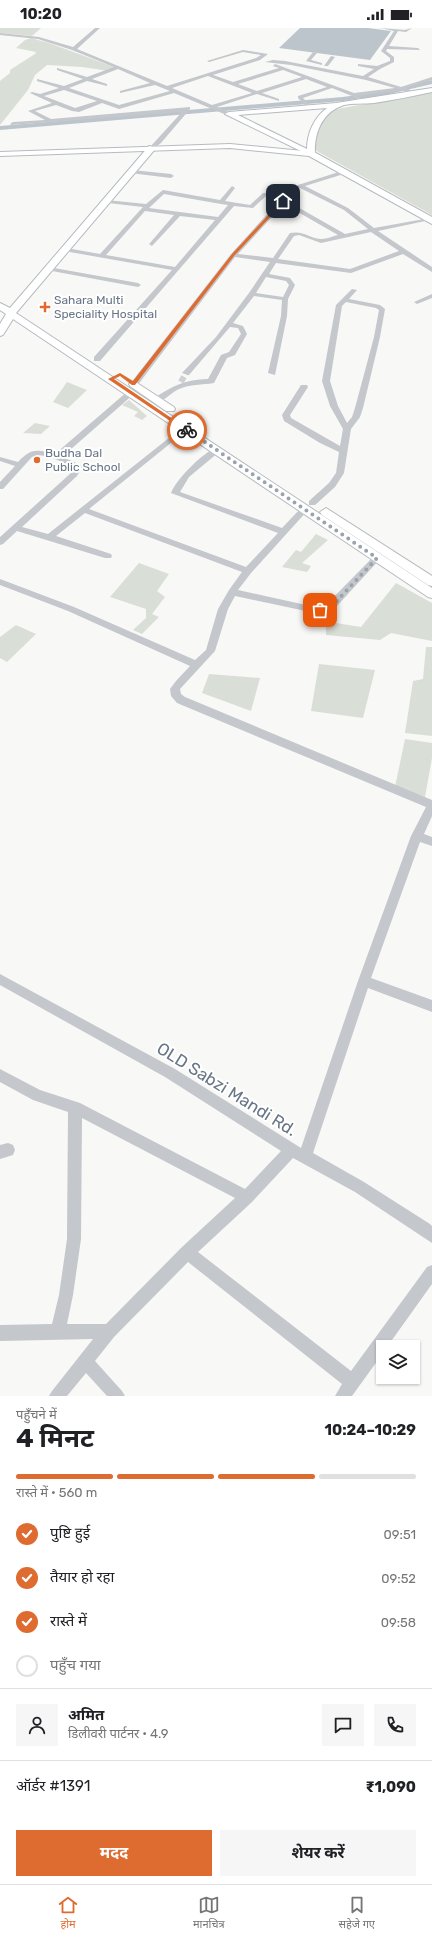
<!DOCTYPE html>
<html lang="hi">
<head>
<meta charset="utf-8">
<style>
	:root { --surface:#fff; --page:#f6f6f6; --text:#202124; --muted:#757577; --line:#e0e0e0; --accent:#de6b30 }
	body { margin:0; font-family:Rubik,"Noto Sans Devanagari",sans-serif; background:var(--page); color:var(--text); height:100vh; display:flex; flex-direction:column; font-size:15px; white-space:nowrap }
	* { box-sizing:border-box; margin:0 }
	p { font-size:13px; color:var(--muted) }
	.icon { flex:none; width:22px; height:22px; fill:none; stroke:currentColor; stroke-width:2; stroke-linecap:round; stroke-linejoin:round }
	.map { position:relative; height:1368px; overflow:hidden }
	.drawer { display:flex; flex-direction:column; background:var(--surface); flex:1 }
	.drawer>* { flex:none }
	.fabs { position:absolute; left:376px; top:1312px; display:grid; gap:8px }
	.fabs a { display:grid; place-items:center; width:44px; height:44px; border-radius:0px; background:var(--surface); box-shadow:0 1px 3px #0004; font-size:20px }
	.pin { position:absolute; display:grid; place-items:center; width:34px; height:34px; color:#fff; margin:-17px; border-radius:8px; box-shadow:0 2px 6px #0006 }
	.courier { position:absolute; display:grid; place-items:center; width:40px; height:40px; margin:-20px; border:3px solid #de6b30; border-radius:50%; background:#fff; color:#222; box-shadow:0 1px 5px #0007 }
	.head em { font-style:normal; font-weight:700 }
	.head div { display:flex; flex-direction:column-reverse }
	.head { display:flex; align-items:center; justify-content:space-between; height:68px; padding:0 16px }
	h1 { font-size:26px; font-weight:700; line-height:30px }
	.bar { display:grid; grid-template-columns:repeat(4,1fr); gap:6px 4px; align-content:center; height:48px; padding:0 16px }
	.bar i { height:5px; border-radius:3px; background:var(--line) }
	.bar .selected { background:var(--accent) }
	.bar p { grid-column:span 4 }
	.line { display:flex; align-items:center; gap:10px; padding:0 16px; border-top:1px solid var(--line) }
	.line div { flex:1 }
	.round { display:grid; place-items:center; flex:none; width:42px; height:42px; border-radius:0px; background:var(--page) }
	ol { padding:0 16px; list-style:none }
	li { display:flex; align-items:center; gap:12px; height:44px }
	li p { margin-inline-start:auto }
	li .icon { padding:4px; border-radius:50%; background:var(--accent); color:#fff; stroke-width:4 }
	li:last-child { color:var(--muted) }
	li i { width:22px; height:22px; border:2px solid var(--line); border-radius:50% }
	.action { display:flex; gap:8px; margin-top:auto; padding:8px 16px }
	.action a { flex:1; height:46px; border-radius:0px; background:var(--accent); color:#fff; font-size:16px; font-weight:700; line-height:46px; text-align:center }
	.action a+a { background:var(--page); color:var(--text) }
	.status { display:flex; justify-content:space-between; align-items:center; height:28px; padding:0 20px; background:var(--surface); direction:ltr }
	.status svg { height:11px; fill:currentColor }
	.dock { display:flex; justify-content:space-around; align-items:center; height:56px; border-top:1px solid var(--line); background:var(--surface); font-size:11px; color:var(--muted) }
	.dock a { display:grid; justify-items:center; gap:2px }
	.dock .selected { color:var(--accent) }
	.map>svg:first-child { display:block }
</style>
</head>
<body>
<div class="status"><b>10:20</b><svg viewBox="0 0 49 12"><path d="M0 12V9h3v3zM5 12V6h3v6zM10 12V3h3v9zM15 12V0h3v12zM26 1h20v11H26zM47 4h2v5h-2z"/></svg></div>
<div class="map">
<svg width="432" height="1368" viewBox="0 0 432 1368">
	<rect width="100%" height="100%" fill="#f8f8f6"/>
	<g fill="#d9dfd7">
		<path d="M 0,0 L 41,0 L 32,8 L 0,5 Z"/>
		<path d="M 31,10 L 49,15 L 117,40 L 109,43 L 82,39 L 47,37 L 35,47 L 28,62 L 0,97 L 0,53 L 10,45 L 10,42 L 35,26 L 36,24 L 16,20 L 25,12 Z"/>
		<path d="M 432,64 L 432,187 L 313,121 L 318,97 L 331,82 Z"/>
		<path d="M 67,354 L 87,362 L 68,380 L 53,374 Z"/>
		<path d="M 129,372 L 147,388 L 142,392 L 134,388 L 138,384 L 122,377 Z"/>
		<path d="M 35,395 L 50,398 L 41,406 L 23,405 Z"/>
		<path d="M 316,506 L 328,512 L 302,535 L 311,538 L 307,544 L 282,539 L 296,522 L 301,524 Z"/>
		<path d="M 139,535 L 169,546 L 157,563 L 165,569 L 152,586 L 159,589 L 142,606 L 133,602 L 146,590 L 146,581 L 110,569 Z"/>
		<path d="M 396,555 L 432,575 L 432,613 L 391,605 L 380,612 L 326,607 L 326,598 L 330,594 L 361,599 Z"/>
		<path d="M 16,597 L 36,606 L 7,634 L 0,630 L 0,609 Z"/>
		<path d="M 426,619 L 432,619 L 432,708 L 405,705 L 413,653 L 423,651 Z"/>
		<path d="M 319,636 L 375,642 L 363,690 L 311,683 Z"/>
		<path d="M 209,646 L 260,650 L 251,683 L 202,665 Z"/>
		<path d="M 405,711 L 432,715 L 432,730 L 425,769 L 395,759 Z"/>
	</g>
	<path fill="#bcc5cb" d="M 300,0 L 368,0 L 391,3 L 370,32 L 279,20 Z"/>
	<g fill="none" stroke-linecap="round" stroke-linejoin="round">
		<path fill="#bcc5cb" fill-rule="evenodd" d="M 432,52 L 432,56 L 385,67 L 343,73 L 0,102 L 0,98 L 343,69 L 385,63 Z"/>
		<path stroke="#cdd1d4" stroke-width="6" stroke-dasharray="6 3" stroke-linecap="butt" d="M 181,354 L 186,345"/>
		<defs>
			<g id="secondary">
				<path d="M 432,60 L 432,64 C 413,68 394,72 374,75 C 364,76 353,75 344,77 C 322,84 314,105 315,126 L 311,128 L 225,86 L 229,84 L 336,75 ZM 327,80 C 314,89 307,106 307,121 L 238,87 Z"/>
				<path d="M 149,118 L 156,120 L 16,285 L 432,560 L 432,570 L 428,569 L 13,291 L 3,307 L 0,308 L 0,296 L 6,286 L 0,282 L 0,275 L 10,280 Z"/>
				<path d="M 134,353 L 174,379 L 175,381 L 174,383 L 166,383 L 130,358 L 129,356 Z"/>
				<path d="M 326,480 L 432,548 L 432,558 L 428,557 L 322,487 L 320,484 Z"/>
			</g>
			<path id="primary" d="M 230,116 L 314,124 L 432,189 L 432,196 L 309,128 L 230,120 L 0,128 L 0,124 Z"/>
		</defs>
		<use href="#secondary" stroke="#b6bbc0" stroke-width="2"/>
		<use href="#primary" stroke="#b7bbbf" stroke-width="2"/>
		<g fill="#c4c7cb" fill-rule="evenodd">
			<path d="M 95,0 L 100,0 L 77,21 L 167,58 L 256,30 L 261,27 L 243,24 L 209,34 L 207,33 L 243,22 L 268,26 L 260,32 L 213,47 L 233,54 L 279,40 L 273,38 L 275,36 L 354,65 L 395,60 L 366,52 L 291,37 L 265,34 L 273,32 L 285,33 L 363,48 L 374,41 L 358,38 L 358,36 L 377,38 L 390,33 L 390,30 L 381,23 L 394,3 L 380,0 L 405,2 L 412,0 L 406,4 L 398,3 L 389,18 L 418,20 L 420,22 L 387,21 L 386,23 L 394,29 L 394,34 L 380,41 L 368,49 L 401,59 L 432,49 L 432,52 L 406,60 L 417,65 L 417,67 L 401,62 L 358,68 L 365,74 L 362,76 L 352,68 L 332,60 L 303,70 L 312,79 L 309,81 L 298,70 L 298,68 L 327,59 L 306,51 L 262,65 L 279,71 L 279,73 L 257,66 L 217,79 L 231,85 L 229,88 L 174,65 L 119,81 L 102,75 L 79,84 L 72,83 L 56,77 L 35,83 L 51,91 L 190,79 L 190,81 L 161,115 L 152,122 L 149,120 L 150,119 L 182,84 L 11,97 L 10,96 L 13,94 L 45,92 L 28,83 L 52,75 L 30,65 L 32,64 L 40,66 L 59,60 L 37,53 L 37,51 L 64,58 L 83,51 L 57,42 L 57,40 L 87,49 L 114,39 L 72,22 L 38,11 L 0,7 L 0,5 L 39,9 L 73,19 ZM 118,41 L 150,55 L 120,63 L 120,65 L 155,57 L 170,63 L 119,77 L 69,60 L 87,53 L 107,58 L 107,56 L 92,51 ZM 283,42 L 302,49 L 257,63 L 238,56 ZM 208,48 L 252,65 L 212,77 L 172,60 ZM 64,62 L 97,73 L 75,80 L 44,68 Z"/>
			<path d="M 313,24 L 317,25 L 311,32 L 322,35 L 322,37 L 306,33 Z"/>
			<path d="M 331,28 L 335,29 L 328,38 L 324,38 Z"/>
			<path d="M 132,142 L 171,146 L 174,148 L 171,150 L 130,145 L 129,144 Z"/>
			<path d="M 345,142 L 347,143 L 347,145 L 305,158 L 348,180 L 374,200 L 430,190 L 430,192 L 378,203 L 432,239 L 432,244 L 403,226 L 351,245 L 276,235 L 269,246 L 290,250 L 295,257 L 288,271 L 287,288 L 275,347 L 268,345 L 281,288 L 282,272 L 254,268 L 233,295 L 243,298 L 247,306 L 235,327 L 227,330 L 214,355 C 202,357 190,356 179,361 C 171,364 164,375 154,374 L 154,370 C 175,357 184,352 208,351 L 221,327 L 229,324 L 241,306 L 238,300 L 230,299 L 189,347 L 182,345 L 216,309 L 249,265 L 270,234 L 235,229 L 137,358 L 131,358 L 130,356 L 231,226 L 279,173 L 276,171 L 276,169 L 280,169 L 345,206 L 368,201 L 344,182 L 300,160 L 273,169 L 266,168 L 253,180 L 234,178 L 100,333 L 94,333 L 94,329 L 172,242 L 64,223 L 63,222 L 66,220 L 100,226 L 143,179 L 108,175 L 106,174 L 106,172 L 146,176 L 163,162 L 220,172 L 232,158 L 235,160 L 225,173 L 250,177 L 263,165 L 273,165 ZM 164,166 L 221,176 L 228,177 L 218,189 L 149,180 ZM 284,176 L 338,207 C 333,208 327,211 322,211 C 310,211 304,202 290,205 L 273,230 L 238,226 ZM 145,183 L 174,187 L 150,215 L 149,216 L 152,218 L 180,188 L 215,192 L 175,239 L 106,227 ZM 371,204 L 399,223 L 350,241 L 278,231 L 294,208 L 299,207 L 321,215 ZM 266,249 L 286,253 L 289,257 L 283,269 L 256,265 Z"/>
			<path d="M 54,240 L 138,255 L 141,257 L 138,259 L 52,243 L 51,242 Z"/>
			<path d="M 352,261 L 357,262 L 349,271 L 380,277 L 385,281 L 380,309 L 363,380 L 360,389 L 351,401 L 344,445 L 335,459 L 315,477 L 309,477 L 309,473 L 329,455 L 336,445 L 339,424 L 320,415 L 284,393 L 282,387 L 301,357 L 307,357 L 308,359 L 290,387 L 291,390 L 340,418 L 343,401 L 330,378 L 322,353 L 336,277 ZM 346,274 L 376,280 L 379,282 L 374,309 L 355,380 L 352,389 L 347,395 L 338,378 L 330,353 L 342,278 Z"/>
			<path d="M 432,266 L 432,270 L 417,276 L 414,274 Z"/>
			<path d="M 128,363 L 131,363 L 135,365 L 62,429 L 81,437 L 82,439 L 77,448 L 22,499 L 48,506 L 184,398 L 187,398 L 187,402 L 89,481 L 246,539 L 278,505 L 171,465 C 176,452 203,424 216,420 L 220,422 L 219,424 L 189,449 L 180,464 L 282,500 L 301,480 L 307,480 L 308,482 L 251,545 L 238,562 L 315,579 L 324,579 L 374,528 L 380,528 L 381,530 L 336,579 L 329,584 L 315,585 L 235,568 L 228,581 L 215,623 L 180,661 L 181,666 L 185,669 L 432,772 L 432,788 L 424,806 L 432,809 L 432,818 L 420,814 L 371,950 L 432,972 L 432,984 L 368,960 L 313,1125 L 364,1154 L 430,1196 L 432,1198 L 432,1215 L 355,1164 L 293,1130 L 252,1174 L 198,1224 L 351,1343 L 427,1239 L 432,1237 L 432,1256 L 387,1319 L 383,1319 L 383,1325 L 352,1368 L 335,1368 L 342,1356 L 188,1234 L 114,1309 L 95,1333 L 122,1363 L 125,1368 L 107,1368 L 86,1345 L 67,1368 L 49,1368 L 52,1363 L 93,1311 L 0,1313 L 0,1297 L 52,1296 L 59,1267 L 67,1211 L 68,1084 L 33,1072 L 0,1054 L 0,1041 L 40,1062 L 80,1075 L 245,1161 L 281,1123 L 165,1049 L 0,957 L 0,946 L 175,1041 L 301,1120 L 358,953 L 411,808 L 426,779 L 177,675 L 171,668 L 170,661 L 176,653 L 190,638 L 68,583 L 0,557 L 0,551 L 74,579 L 195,632 L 206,622 L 218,581 L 229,562 L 242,544 L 85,485 L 56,508 L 111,526 L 112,528 L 111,530 L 105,530 L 17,503 L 3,516 L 0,517 L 0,509 L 71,445 L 73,440 C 63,435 44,423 32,429 L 3,461 L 0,461 L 0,454 L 15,438 L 0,433 L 0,429 L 18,434 C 32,419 37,422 55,426 ZM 82,1090 L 235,1170 L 182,1219 L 106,1296 L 67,1296 L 73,1267 L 81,1211 Z"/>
			<path d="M 8,1115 L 13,1117 L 15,1122 L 13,1127 L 0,1131 L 0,1117 Z"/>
		</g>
		<use href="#secondary" fill="#fff" fill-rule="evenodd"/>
		<use href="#primary" fill="#fff" fill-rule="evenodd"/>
	</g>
	<path fill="#de6b30" d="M 282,172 L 285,173 L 234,228 L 135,357 L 132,357 L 120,348 L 114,351 L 189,402 L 185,403 L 108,351 L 120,345 L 133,353 L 232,226 Z"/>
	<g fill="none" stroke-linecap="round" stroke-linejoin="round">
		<path stroke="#9aa4ad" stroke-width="4" stroke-dasharray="0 7.2" d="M 187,402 L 377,530 L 333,577 L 326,582 L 320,582"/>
	</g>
	<g fill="#de6b30" stroke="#fff" stroke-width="1.5">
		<path d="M43 273h4v4h4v4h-4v4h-4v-4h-4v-4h4z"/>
		<circle cx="37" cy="432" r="4"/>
	</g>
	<g text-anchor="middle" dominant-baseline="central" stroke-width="4" stroke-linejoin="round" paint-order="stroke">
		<g font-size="12" fill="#687686" stroke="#fff" text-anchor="start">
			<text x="54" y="272">Sahara Multi<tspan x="54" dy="14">Speciality Hospital</tspan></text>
			<text x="45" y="425">Budha Dal<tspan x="45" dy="14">Public School</tspan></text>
		</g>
		<g font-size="17" fill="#687686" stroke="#fff">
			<text transform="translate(227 1061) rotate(32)">OLD Sabzi Mandi Rd.</text>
		</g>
	</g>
</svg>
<div class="fabs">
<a><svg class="icon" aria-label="layers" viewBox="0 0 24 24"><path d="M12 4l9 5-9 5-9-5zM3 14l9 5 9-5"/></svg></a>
</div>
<div class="pin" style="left:320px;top:582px;background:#ea580c"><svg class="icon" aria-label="bag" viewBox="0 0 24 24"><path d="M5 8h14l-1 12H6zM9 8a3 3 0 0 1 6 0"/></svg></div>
<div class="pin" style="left:283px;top:173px;background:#1f2937"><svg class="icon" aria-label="home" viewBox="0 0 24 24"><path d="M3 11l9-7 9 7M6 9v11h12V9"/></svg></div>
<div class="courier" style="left:187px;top:402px"><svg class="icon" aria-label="bike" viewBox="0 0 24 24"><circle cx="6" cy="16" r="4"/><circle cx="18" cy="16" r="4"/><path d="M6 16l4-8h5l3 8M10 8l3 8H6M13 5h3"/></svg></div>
</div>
<section class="drawer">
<div class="head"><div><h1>4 मिनट</h1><p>पहुँचने में</p></div><em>10:24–10:29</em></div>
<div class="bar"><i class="selected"></i><i class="selected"></i><i class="selected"></i><i></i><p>रास्ते में · 560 m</p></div>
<ol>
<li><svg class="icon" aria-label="check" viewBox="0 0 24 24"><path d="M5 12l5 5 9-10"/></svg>पुष्टि हुई<p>09:51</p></li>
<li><svg class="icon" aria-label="check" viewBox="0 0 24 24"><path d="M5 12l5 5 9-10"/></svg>तैयार हो रहा<p>09:52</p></li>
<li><svg class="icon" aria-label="check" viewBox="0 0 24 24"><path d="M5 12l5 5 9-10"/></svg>रास्ते में<p>09:58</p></li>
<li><i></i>पहुँच गया</li>
</ol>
<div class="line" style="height:72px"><a class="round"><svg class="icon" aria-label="person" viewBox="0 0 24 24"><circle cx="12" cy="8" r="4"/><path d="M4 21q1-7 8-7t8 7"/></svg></a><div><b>अमित</b><p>डिलीवरी पार्टनर · 4.9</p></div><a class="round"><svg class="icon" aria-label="chat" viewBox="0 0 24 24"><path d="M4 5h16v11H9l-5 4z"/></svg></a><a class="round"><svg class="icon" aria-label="phone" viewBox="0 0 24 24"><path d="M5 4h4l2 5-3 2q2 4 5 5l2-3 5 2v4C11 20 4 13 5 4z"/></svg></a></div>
<div class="line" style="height:52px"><div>ऑर्डर #1391</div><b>₹1,090</b></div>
<div class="action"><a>मदद</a><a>शेयर करें</a></div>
</section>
<nav class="dock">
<a class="selected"><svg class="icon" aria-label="home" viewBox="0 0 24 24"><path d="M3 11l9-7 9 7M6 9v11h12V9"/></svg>होम</a>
<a><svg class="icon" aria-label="map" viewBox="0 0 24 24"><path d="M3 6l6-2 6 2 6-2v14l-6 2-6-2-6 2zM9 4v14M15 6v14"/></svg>मानचित्र</a>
<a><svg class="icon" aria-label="saved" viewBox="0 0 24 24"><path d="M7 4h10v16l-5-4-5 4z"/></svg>सहेजे गए</a>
</nav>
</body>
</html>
